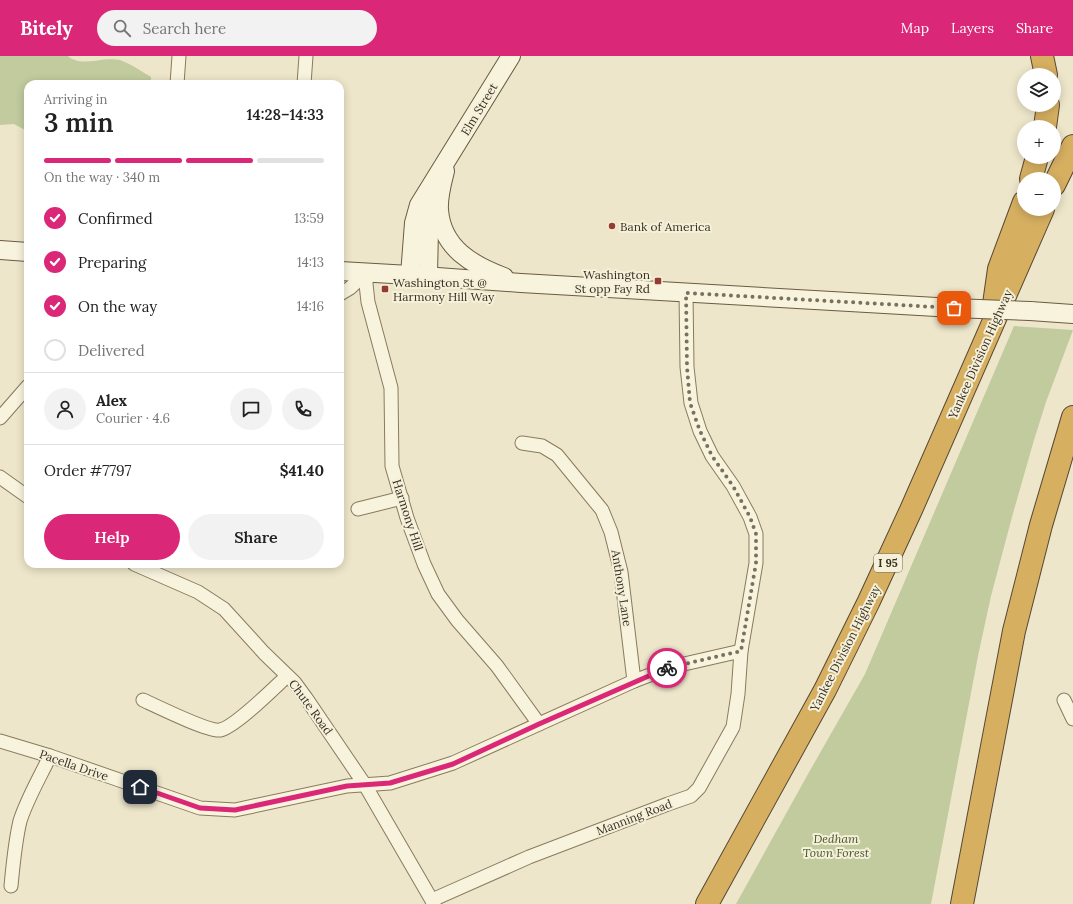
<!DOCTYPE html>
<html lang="en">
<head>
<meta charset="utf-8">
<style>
	:root { --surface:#fff; --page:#f2f2f2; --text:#222; --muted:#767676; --line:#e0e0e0; --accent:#db2777 }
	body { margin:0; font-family:Lora,serif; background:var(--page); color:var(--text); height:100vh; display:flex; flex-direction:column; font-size:15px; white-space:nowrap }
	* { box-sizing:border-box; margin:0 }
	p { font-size:13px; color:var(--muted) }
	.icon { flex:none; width:22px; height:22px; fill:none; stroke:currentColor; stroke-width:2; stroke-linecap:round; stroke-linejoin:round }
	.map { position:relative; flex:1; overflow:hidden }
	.sheet { position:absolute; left:24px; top:24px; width:320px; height:488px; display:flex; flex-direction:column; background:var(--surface); border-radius:12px; box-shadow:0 2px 10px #0003 }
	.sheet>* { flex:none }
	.tools { position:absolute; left:1017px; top:12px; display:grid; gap:8px }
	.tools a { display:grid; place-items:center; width:44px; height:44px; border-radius:50%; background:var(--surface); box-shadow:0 2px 10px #0003; font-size:20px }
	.pin { position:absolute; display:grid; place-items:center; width:34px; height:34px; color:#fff; margin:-17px; border-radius:8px; box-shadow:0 2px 6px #0006 }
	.courier { position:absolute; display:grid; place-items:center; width:40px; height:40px; margin:-20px; border:3px solid #db2777; border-radius:50%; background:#fff; color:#222; box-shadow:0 1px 5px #0007 }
	.overview em { font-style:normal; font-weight:600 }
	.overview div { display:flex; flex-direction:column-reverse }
	.overview { display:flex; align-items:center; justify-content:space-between; height:68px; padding:0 20px }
	h1 { font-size:26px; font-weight:600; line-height:30px }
	.bar { display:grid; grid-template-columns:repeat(4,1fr); gap:6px 4px; align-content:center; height:48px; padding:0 20px }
	.bar i { height:5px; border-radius:3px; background:var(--line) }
	.bar .selected { background:var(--accent) }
	.bar p { grid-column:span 4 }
	.line { display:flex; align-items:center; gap:10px; padding:0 20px; border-top:1px solid var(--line) }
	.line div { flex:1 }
	.round { display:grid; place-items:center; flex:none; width:42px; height:42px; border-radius:21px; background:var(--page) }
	ol { padding:0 20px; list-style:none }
	li { display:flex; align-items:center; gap:12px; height:44px }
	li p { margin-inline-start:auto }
	li .icon { padding:4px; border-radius:50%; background:var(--accent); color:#fff; stroke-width:4 }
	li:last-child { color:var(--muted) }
	li i { width:22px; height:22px; border:2px solid var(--line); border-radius:50% }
	.action { display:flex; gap:8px; margin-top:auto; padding:8px 20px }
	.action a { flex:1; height:46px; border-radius:24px; background:var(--accent); color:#fff; font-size:16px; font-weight:600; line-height:46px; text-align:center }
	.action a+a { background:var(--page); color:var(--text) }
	header { display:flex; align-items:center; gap:24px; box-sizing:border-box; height:56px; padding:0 20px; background:var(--accent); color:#fff }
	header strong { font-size:19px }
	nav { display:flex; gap:22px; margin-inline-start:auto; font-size:14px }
	.search { width:280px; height:36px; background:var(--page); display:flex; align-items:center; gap:10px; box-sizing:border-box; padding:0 14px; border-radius:22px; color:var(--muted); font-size:15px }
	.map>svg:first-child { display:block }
</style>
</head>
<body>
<header>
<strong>Bitely</strong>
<div class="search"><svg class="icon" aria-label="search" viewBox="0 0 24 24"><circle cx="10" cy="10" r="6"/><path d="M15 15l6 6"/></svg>Search here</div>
<nav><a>Map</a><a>Layers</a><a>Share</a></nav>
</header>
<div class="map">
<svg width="1073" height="848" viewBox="0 0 1073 848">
	<rect width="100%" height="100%" fill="#ede6ca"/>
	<g fill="#c1cb9e">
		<path d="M 0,0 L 68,0 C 81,12 102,0 120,4 C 131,8 141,15 151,21 L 151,27 L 28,28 L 28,75 L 27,75 L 14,68 L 0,69 Z"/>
		<path d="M 1014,270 L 1073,274 L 1046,346 L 1034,384 L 1012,461 L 991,540 L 978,600 L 931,848 L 736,848 L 808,718 L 865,618 Z"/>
	</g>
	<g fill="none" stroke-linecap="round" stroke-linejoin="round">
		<defs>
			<g id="street">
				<path d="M 177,28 L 179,0"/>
				<path d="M 304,28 L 306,0"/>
				<path d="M 367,216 L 366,228 L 368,246 L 391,332 L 392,410 L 407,462 L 424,508 L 438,538 L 457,564 L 497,610 L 539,668"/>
				<path d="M 340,238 L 350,232 L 367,216"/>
				<path d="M 0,362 L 28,330"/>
				<path d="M 522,387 L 542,390 L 557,399 L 602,454 L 611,476 L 621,516 L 634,625"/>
				<path d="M 0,421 L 28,441"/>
				<path d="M 358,453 L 402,442"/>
				<path d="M 134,508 L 198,536 L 224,553 L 264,597 L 295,627 L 306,642 L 365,729 L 434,848"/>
				<path d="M 143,644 C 156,650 209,676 220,674 C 235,671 274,632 287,620"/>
				<path d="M 1064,644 L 1073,663"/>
				<path d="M 0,685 L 50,700 L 200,752 L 235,754 L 347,730 L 390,727 L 453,707 L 634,625 L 671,611 L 741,595"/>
				<path d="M 11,830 C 13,809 15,786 20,765 C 27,743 40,721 50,700"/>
				<path d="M 432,844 L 529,801 L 668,748 L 691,740 L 699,732 L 733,671 L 738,638 L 741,595 L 756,507 L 756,478 L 750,461 L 733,430 L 712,400 L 700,375 L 691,347 L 687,311 L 686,237"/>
			</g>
			<g id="secondary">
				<path d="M 445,115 C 442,127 438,141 439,154 C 442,192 472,209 504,221"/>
				<path d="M 0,194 L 28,196"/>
				<path d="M 340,215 L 410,219 L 521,227 L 954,252"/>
				<path d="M 410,219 L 414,167 L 419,149 L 511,0"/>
				<path d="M 428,220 L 429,172 L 433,145"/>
				<path d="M 1030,255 L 1073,258"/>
			</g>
			<g id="highway">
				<path d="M 1042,0 L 1046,19"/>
				<path d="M 1045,71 L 1048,49"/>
				<path d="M 1031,123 L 1037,101"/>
				<path d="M 1054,129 L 1073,90"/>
				<path d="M 994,248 L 999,213 L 1024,146"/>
				<path d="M 707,848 L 825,634 L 869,545 L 911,454 L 1043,153"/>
				<path d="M 962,848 L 1014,575 L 1041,469 L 1073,361"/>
			</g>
		</defs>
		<use href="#street" stroke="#897a5f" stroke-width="15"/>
		<use href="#secondary" stroke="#6b5b42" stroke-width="20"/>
		<use href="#highway" stroke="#574833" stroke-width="24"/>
		<use href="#street" stroke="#f8f3dd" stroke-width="13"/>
		<use href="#secondary" stroke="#f8f3dd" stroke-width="18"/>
		<use href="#highway" stroke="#d6af61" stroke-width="22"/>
		<defs>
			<path id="secondary-bridge" d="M 954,252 L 1030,255"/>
		</defs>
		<use href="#secondary-bridge" stroke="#6b5b42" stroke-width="20" stroke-linecap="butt"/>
		<use href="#secondary-bridge" stroke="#f8f3dd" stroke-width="18"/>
	</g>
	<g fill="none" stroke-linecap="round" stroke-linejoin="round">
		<path stroke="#79705d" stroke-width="4" stroke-dasharray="0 7.2" d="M 667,612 L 741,595 L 756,507 L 756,478 L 750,461 L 733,430 L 712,400 L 700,375 L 690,347 L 687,311 L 686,237 L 954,252"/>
		<path stroke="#db2777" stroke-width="5" d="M 140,731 L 200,752 L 235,754 L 347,730 L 390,727 L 453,708 L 539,668 L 667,612"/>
	</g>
	<g fill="#953c32" stroke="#f5f0d9" stroke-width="1.5">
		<circle cx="612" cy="170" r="4"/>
		<rect x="654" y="221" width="8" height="8" rx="2"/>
		<rect x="381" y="229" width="8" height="8" rx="2"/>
	</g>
	<g text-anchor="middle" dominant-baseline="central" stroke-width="4" stroke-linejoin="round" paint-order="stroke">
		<rect fill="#f5f0d9" stroke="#726a59" stroke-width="1" x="874" y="498" width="28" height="18" rx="3"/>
		<g font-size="11" font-weight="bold" fill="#3a3022">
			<text x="888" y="507">I 95</text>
		</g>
		<g font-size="12" fill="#3a3022" stroke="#f5f0d9">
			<text transform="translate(479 53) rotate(-59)">Elm Street</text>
			<text transform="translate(980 298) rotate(-66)">Yankee Division Highway</text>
			<text transform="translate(408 459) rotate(72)">Harmony Hill</text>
			<text transform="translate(622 532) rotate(81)">Anthony Lane</text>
			<text transform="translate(845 592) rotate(-63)">Yankee Division Highway</text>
			<text transform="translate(311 651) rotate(54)">Chute Road</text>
			<text transform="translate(74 709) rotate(19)">Pacella Drive</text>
			<text transform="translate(634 761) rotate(-21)">Manning Road</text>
		</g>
		<g font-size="12" fill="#3a3022" stroke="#f5f0d9" text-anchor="start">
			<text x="620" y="170">Bank of America</text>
			<text x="650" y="218" text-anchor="end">Washington<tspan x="650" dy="14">St opp Fay Rd</tspan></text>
			<text x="393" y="226">Washington St @<tspan x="393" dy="14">Harmony Hill Way</tspan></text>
		</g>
		<g font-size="12" font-style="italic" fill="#465629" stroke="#f5f0d9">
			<text x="836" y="782">Dedham<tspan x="836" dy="14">Town Forest</tspan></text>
		</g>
	</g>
</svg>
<div class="tools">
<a><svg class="icon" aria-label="layers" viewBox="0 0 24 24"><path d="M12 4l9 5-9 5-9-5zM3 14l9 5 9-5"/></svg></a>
<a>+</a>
<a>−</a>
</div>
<div class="pin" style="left:954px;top:252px;background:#ea580c"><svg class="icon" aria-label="bag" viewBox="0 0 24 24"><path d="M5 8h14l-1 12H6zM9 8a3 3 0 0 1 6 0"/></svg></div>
<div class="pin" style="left:140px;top:731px;background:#1f2937"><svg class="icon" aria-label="home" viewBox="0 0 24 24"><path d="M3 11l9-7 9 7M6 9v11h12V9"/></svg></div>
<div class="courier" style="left:667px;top:612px"><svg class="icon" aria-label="bike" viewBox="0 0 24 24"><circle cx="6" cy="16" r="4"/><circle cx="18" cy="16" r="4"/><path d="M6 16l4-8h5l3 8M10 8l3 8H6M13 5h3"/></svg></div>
<section class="sheet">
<div class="overview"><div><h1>3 min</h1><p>Arriving in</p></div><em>14:28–14:33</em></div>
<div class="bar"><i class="selected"></i><i class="selected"></i><i class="selected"></i><i></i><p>On the way · 340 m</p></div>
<ol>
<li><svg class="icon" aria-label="check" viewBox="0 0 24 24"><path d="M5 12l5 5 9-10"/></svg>Confirmed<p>13:59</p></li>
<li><svg class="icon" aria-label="check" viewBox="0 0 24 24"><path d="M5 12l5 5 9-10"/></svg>Preparing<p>14:13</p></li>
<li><svg class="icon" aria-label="check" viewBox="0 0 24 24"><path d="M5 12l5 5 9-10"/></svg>On the way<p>14:16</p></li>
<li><i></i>Delivered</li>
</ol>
<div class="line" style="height:72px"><a class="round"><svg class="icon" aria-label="person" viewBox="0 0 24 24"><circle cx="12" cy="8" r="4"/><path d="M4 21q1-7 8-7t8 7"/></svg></a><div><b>Alex</b><p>Courier · 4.6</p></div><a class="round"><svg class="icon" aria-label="chat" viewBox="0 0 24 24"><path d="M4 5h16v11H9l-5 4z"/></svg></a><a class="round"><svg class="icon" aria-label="phone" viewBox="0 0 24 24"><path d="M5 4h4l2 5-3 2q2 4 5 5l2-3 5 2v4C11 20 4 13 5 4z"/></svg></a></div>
<div class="line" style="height:52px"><div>Order #7797</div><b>$41.40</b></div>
<div class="action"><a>Help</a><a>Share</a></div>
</section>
</div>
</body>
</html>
